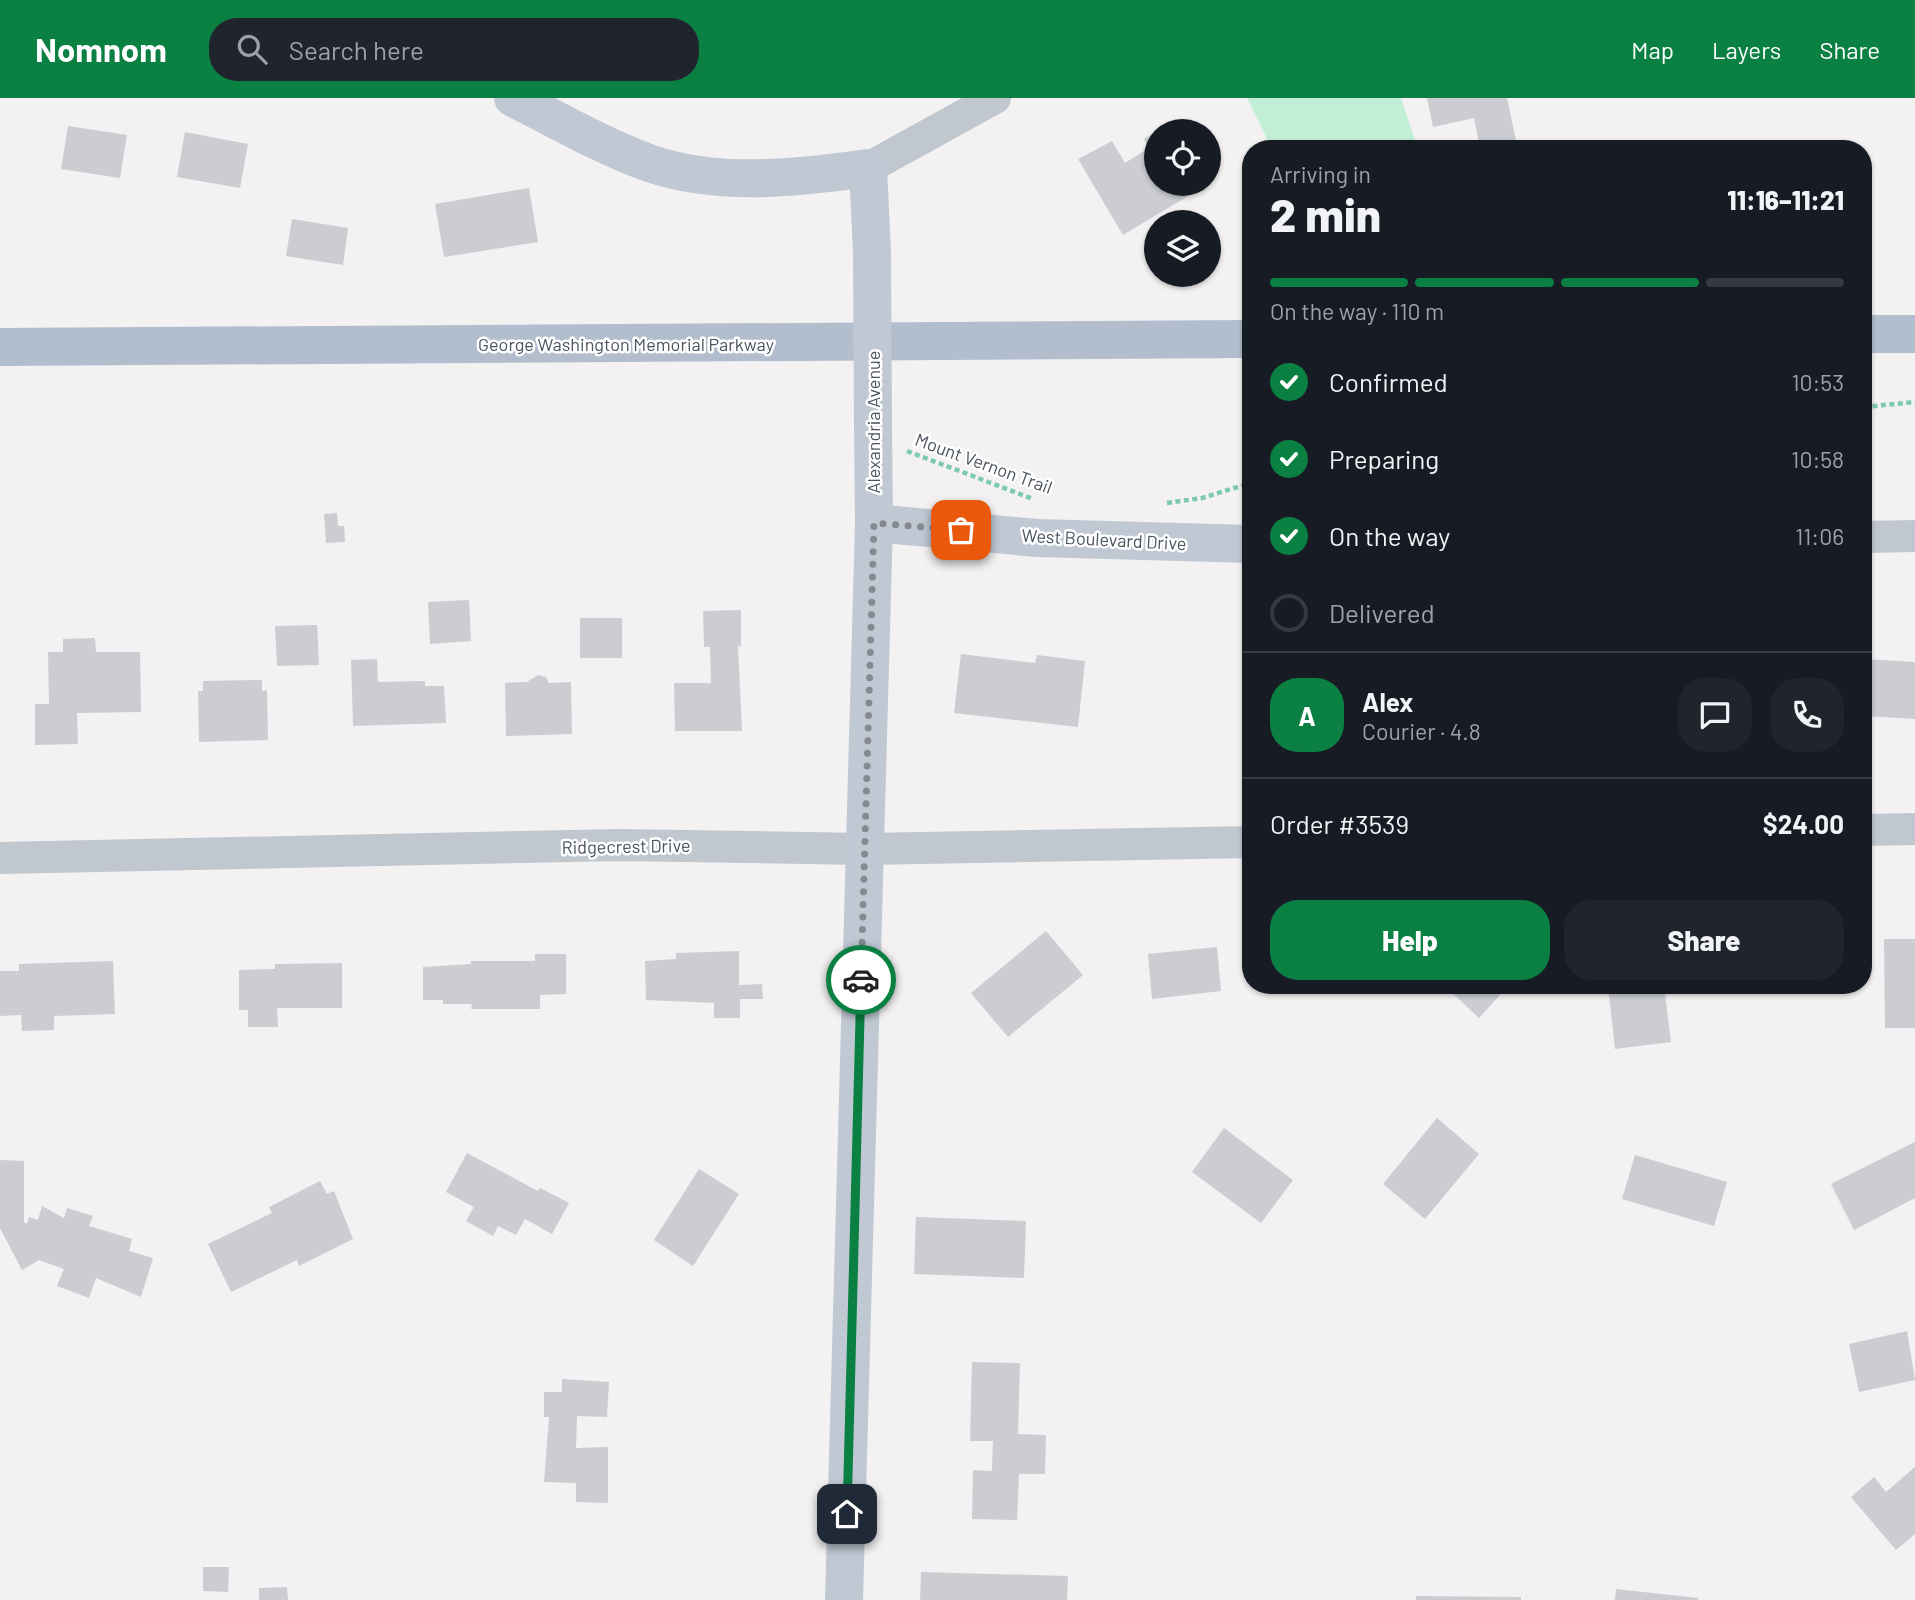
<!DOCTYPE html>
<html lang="en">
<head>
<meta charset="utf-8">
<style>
	:root { --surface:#171b24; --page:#20242c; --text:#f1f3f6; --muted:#9ea1a6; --line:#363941; --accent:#0b8043 }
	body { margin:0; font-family:Barlow,sans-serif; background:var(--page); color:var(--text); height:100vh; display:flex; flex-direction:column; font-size:26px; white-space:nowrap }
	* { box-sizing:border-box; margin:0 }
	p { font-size:23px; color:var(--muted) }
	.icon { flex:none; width:38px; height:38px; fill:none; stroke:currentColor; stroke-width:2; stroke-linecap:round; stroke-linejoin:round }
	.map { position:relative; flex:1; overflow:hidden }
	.drawer { position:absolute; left:1242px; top:42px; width:630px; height:854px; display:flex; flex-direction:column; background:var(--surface); border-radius:28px; box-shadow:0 2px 5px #0004 }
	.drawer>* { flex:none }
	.fabs { position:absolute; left:1144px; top:21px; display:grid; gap:14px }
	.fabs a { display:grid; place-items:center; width:77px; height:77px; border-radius:50%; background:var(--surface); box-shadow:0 2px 5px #0004; font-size:35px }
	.pin { position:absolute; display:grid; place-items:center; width:60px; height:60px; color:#fff; margin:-30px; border-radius:14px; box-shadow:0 4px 10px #0006 }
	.courier { position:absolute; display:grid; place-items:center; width:70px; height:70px; margin:-35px; border:5px solid #0b8043; border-radius:50%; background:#fff; color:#222; box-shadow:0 2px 9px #0007 }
	.summary em { font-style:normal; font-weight:800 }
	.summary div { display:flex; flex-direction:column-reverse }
	.summary { display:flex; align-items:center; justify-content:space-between; height:119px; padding:0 28px }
	h1 { font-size:46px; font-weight:800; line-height:52px }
	.bar { display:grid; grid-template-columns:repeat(4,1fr); gap:10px 7px; align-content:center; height:84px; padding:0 28px }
	.bar i { height:9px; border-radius:5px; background:var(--line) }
	.bar .on { background:var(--accent) }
	.bar p { grid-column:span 4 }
	.line { display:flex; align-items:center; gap:18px; padding:0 28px; border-top:2px solid var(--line) }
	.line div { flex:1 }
	.round { display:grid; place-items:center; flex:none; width:74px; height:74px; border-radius:28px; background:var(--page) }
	ol { padding:0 28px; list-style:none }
	li { display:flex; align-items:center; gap:21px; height:77px }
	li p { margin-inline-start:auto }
	li .icon { padding:7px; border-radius:50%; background:var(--accent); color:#fff; stroke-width:4 }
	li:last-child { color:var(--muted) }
	li i { width:38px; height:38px; border:4px solid var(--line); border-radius:50% }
	.primary-button { display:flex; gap:14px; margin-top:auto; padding:14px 28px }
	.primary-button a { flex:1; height:80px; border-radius:28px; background:var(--accent); color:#fff; font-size:28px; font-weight:800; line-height:80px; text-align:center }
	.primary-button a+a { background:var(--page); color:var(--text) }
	header { display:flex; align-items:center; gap:42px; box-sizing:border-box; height:98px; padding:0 35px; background:var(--accent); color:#fff }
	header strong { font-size:33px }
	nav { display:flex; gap:38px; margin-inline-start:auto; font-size:24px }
	.search { width:490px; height:63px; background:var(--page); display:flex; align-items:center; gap:18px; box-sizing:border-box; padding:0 24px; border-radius:28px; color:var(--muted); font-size:26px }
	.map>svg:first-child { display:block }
</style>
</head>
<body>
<header>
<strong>Nomnom</strong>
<div class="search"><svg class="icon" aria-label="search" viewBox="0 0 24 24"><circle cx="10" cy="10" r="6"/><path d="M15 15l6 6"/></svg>Search here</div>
<nav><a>Map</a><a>Layers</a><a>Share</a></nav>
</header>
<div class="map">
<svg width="1915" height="1502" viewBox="0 0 1915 1502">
	<rect width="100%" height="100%" fill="#f3f1f1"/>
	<path fill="#c2eed6" d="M 1247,0 L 1401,0 L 1418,51 L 1272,51 Z"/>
	<g fill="#cbcdd3">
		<path d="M 1427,0 L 1507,0 L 1518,51 L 1480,51 L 1474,20 L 1433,29 Z"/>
		<path d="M 1171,25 L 1175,33 L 1157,33 Z"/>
		<path d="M 68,28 L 127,37 L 120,80 L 61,71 Z"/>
		<path d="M 1157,33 L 1157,86 L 1201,86 L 1203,89 L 1123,137 L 1078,61 L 1112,43 L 1125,65 L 1149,50 L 1144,41 Z"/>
		<path d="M 185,34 L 248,46 L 240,90 L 177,79 Z"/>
		<path d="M 529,90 L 538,144 L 444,159 L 435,106 Z"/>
		<path d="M 292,121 L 348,130 L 343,167 L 286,158 Z"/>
		<path d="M 337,415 L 338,428 L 344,428 L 345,444 L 326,445 L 324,416 Z"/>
		<path d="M 469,502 L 471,543 L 430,546 L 428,504 Z"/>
		<path d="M 741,512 L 741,548 L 738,548 L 742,633 L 675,633 L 674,585 L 711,585 L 710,549 L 704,549 L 703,513 Z"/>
		<rect x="580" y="520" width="42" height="40"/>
		<path d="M 317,527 L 319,567 L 277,568 L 275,528 Z"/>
		<path d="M 95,540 L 96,554 L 140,554 L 141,614 L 77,615 L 78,646 L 35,647 L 35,606 L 49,606 L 48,554 L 63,554 L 63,541 Z"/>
		<path d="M 961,556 L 1035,565 L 1037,557 L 1085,563 L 1078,629 L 954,615 Z"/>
		<path d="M 377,561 L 378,584 L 425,583 L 425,588 L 444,588 L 446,625 L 353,628 L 351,562 Z"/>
		<path d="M 1864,561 L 1915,564 L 1915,621 L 1864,618 Z"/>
		<path d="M 538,577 L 546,579 L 549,585 L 571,584 L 572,636 L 506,638 L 505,585 L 527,584 Z"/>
		<path d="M 262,582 L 262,593 L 267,592 L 268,642 L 199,644 L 198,593 L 203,593 L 203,583 Z"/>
		<path d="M 1046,833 L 1083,877 L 1008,939 L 971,895 Z"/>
		<path d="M 1884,841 L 1915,841 L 1915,930 L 1885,930 Z"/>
		<path d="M 1217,849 L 1221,893 L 1152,901 L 1148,856 Z"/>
		<path d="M 739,853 L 739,887 L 762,886 L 763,901 L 740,901 L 740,920 L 714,920 L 714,905 L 646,902 L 645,863 L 676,861 L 676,855 Z"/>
		<path d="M 535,856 L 566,856 L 566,896 L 540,897 L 540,911 L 471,911 L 472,906 L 443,906 L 443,902 L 423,902 L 423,869 L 471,866 L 471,863 L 535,863 Z"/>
		<path d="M 113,863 L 115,916 L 54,918 L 54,932 L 22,933 L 21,917 L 0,918 L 0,873 L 19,873 L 19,866 Z"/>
		<path d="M 342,865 L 342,910 L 277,910 L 278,929 L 248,929 L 248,912 L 239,912 L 239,872 L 275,871 L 275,866 Z"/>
		<path d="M 1448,887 L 1509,887 L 1479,920 L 1446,889 Z"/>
		<path d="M 1608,887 L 1664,887 L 1671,944 L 1615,951 Z"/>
		<path d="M 1437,1020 L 1479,1056 L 1425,1121 L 1383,1086 Z"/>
		<path d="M 1224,1030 L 1293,1082 L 1261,1125 L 1192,1074 Z"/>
		<path d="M 1915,1044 L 1915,1100 L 1854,1132 L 1831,1086 Z"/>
		<path d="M 467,1055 L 538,1093 L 540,1090 L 569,1105 L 552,1136 L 525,1121 L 516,1137 L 498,1128 L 493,1138 L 466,1123 L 474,1109 L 446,1094 Z"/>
		<path d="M 1635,1057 L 1727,1084 L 1714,1128 L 1622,1101 Z"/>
		<path d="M 0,1062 L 24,1063 L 24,1124 L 27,1126 L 29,1119 L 38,1122 L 42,1108 L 64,1120 L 67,1110 L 93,1118 L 89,1128 L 132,1141 L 129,1153 L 153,1160 L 141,1199 L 96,1180 L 89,1200 L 57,1188 L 64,1171 L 39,1162 L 22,1172 L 0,1130 Z"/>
		<path d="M 699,1071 L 739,1096 L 693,1168 L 654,1142 Z"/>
		<path d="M 320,1083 L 327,1096 L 334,1093 L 353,1141 L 299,1168 L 297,1162 L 231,1194 L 208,1146 L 272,1115 L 269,1109 Z"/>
		<path d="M 916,1119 L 1026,1123 L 1024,1180 L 914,1176 Z"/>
		<path d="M 1907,1233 L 1915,1282 L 1859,1294 L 1849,1246 Z"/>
		<path d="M 972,1264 L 1020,1265 L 1018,1336 L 1046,1337 L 1045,1376 L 1019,1376 L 1017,1422 L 972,1421 L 973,1372 L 992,1373 L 993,1343 L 970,1343 Z"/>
		<path d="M 562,1281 L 609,1284 L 607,1319 L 577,1318 L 576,1350 L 608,1349 L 608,1405 L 576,1404 L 576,1385 L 544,1384 L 549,1319 L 544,1319 L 544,1294 L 562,1294 Z"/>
		<path d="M 1915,1369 L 1915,1436 L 1896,1452 L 1851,1399 L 1874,1379 L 1886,1394 Z"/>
		<path d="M 203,1469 L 229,1469 L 228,1494 L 203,1493 Z"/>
		<path d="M 921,1474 L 1068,1478 L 1067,1502 L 920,1502 Z"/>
		<path d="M 287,1489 L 288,1502 L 259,1502 L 259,1490 Z"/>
		<path d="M 1616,1491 L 1698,1500 L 1698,1502 L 1615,1502 Z"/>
		<path d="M 1416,1498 L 1521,1499 L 1521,1502 L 1416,1502 Z"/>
	</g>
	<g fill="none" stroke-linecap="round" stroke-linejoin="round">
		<g stroke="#7bcbaa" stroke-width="4.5" stroke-dasharray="5 3.5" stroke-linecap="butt">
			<path d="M 1864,309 L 1915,304"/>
			<path d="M 907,353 L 1033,401"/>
			<path d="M 1167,405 L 1202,400 L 1251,385"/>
		</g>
		<g stroke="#c0c7cf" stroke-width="32">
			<path d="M 868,70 L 995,0"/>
			<path d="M 1864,439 L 1915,438"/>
			<path d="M 1864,732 L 1915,731"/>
			<path d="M 0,760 L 619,747 L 865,751 L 1251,744"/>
		</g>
		<g stroke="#c0c8d4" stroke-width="38">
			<path d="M 513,0 C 558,22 602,48 649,65 C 717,89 798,80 868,70 L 872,154"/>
			<path d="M 874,425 L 1037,440 L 1251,446"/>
			<path d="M 844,1502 L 874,425 L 873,327"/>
		</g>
		<g stroke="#b2bece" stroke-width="38">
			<path d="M 1864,236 L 1915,236"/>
			<path d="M 0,249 L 1251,241"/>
		</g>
		<path stroke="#c0c8d4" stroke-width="38" d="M 872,154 L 873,327"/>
	</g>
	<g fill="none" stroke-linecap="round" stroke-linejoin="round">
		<path stroke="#858a91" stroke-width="7" stroke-dasharray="0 12.6" d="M 861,882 L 874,425 L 961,432"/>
		<path stroke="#0b8043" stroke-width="9" d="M 847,1416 L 861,882"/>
	</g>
	<g text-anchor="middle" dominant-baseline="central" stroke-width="5" stroke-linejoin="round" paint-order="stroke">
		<g font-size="18" fill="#4a535e" stroke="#fff">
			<text x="626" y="246">George Washington Memorial Parkway</text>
			<text transform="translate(873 324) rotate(-90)">Alexandria Avenue</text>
			<text transform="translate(984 365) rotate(20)">Mount Vernon Trail</text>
			<text transform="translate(1104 441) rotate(3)">West Boulevard Drive</text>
			<text transform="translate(626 748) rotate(-1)">Ridgecrest Drive</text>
		</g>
	</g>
</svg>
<div class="fabs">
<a><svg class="icon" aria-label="locate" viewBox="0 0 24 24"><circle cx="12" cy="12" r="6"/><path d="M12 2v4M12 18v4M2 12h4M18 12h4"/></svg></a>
<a><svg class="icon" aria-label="layers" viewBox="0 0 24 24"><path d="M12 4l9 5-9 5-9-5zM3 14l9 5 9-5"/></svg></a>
</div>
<div class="pin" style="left:961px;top:432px;background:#ea580c"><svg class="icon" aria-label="bag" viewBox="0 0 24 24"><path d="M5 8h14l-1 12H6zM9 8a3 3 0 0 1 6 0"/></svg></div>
<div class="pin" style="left:847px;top:1416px;background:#1f2937"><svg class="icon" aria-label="home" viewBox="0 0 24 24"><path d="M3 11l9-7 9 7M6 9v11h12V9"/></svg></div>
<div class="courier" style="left:861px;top:882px"><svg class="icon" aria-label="car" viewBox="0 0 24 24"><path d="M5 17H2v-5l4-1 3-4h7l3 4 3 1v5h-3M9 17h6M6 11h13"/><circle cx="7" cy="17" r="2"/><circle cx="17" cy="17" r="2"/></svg></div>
<section class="drawer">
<div class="summary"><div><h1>2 min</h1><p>Arriving in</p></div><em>11:16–11:21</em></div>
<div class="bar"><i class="on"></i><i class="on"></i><i class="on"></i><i></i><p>On the way · 110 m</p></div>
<ol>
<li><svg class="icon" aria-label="check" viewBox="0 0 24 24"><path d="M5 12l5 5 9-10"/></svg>Confirmed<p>10:53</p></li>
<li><svg class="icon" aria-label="check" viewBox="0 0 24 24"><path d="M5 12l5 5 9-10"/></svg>Preparing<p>10:58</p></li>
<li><svg class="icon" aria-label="check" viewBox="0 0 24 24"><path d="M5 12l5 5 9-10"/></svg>On the way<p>11:06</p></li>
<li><i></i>Delivered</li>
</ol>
<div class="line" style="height:126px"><b class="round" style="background:var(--accent);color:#fff">A</b><div><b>Alex</b><p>Courier · 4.8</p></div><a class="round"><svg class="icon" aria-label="chat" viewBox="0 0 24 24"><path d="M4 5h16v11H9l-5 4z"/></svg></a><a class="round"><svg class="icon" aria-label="phone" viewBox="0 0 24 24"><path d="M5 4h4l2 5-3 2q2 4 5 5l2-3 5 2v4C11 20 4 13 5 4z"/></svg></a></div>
<div class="line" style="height:91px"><div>Order #3539</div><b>$24.00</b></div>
<div class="primary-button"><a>Help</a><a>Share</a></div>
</section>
</div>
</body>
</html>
